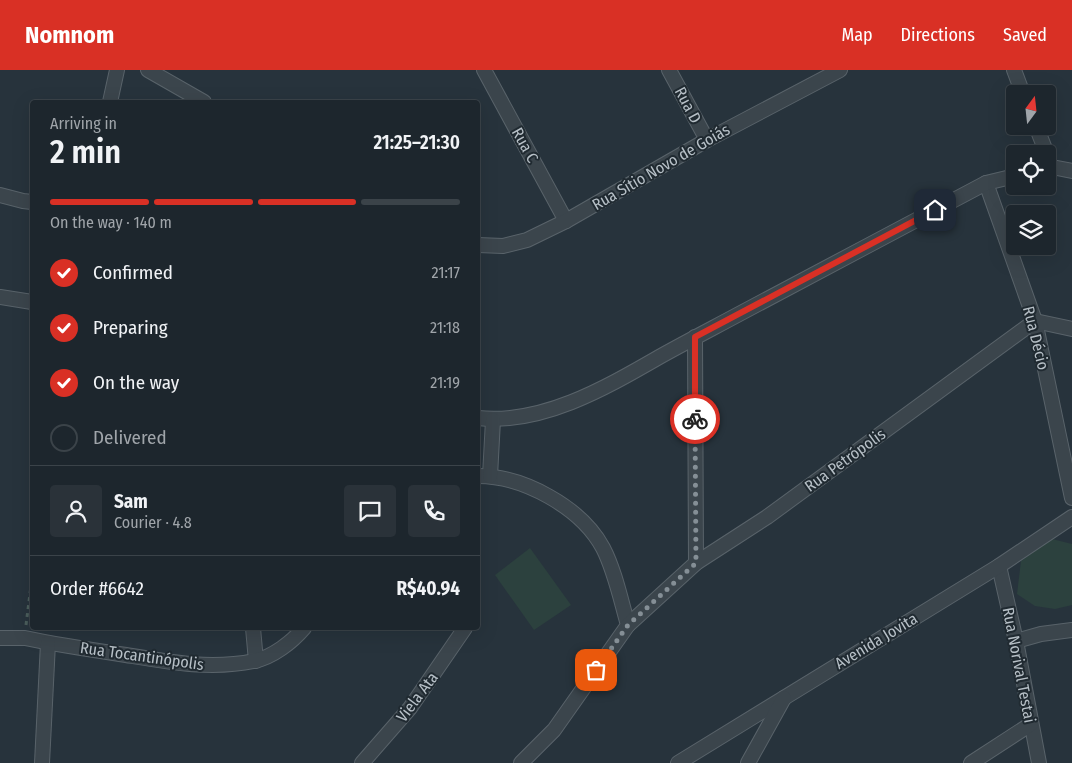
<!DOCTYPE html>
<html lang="en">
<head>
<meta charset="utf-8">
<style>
	:root { --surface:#1d262d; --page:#2a3239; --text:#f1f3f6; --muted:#a0a5aa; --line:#3b4349; --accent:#d93025 }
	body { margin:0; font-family:"Fira Sans Condensed",sans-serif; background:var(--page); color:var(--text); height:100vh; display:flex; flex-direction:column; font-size:19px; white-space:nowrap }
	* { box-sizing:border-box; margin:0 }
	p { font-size:16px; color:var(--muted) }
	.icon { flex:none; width:28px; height:28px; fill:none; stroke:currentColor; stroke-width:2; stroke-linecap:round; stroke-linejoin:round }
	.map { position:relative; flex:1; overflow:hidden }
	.details { position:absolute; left:30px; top:30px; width:450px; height:530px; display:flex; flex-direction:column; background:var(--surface); border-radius:5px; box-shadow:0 5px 20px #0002,0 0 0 1px var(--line) }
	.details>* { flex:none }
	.needle { width:32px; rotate:15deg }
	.controls { position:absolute; left:1006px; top:15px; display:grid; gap:10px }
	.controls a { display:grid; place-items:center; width:50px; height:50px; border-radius:5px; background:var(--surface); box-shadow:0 5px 20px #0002,0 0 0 1px var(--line); font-size:25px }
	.pin { position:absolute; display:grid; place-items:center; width:42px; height:42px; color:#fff; margin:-21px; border-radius:10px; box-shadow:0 2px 8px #0006 }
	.courier { position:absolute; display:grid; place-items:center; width:50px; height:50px; margin:-25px; border:4px solid #d93025; border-radius:50%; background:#fff; color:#222; box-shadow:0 1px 6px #0007 }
	.overview em { font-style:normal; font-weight:600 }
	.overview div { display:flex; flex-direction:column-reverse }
	.overview { display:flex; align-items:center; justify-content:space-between; height:85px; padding:0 20px }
	h1 { font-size:32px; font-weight:600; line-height:38px }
	.bar { display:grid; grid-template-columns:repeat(4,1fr); gap:8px 5px; align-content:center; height:60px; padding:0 20px }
	.bar i { height:6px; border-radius:4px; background:var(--line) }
	.bar .on { background:var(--accent) }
	.bar p { grid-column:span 4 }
	.line { display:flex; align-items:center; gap:12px; padding:0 20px; border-top:1px solid var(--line) }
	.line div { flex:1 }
	.round { display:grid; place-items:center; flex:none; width:52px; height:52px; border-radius:5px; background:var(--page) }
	ol { padding:0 20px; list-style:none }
	li { display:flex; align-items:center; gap:15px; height:55px }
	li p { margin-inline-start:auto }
	li .icon { padding:5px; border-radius:50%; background:var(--accent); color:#fff; stroke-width:4 }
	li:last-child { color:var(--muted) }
	li i { width:28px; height:28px; border:2px solid var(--line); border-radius:50% }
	header { display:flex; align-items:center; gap:30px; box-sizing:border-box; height:70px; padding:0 25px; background:var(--accent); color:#fff }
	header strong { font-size:24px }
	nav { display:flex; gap:28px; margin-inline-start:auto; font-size:18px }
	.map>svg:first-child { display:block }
</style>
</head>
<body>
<header>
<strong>Nomnom</strong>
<nav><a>Map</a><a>Directions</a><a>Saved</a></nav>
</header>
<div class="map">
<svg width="1072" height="693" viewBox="0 0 1072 693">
	<rect width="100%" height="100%" fill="#27333c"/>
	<g fill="#2c413e">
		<path d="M 1052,469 L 1072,474 L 1072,535 L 1055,539 L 1035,536 L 1017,524 L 1021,491 Z"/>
		<path d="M 530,478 L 571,535 L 534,560 L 495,505 Z"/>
	</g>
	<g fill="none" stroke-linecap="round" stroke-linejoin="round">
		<defs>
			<g id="minor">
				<path d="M 148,0 L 204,32"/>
				<path d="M 484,0 L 566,151"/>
				<path d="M 669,0 L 707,70"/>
				<path d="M 1014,0 L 1023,24"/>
				<path d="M 110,32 L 117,0"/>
				<path d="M 1036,56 L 1047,84"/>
				<path d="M 1048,98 L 1052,97 L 1072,101"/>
				<path d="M 986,113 L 1035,251 L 1072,428"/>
				<path d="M 0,125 L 23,131 L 32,132"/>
				<path d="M 478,175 L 503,176 L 527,170 L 566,151 L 707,70 L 840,0"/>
				<path d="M 0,227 L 32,232"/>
				<path d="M 695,267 L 696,493"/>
				<path d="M 478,348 C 543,355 607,317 661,286 C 688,271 715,257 741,243 C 823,200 904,156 986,113 L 1015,106"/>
				<path d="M 478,406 C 523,406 581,437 603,478 C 615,501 621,531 628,555 L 554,660 L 521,693"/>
				<path d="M 490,406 L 493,350"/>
				<path d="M 999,496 L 1016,571 L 1039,693"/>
				<path d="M 628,555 L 696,493 L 767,447 L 1035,251 L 1072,259"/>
				<path d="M 253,558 L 256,591"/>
				<path d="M 0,568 L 25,568 C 58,575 92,580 126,585 C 168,592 211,600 254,591 C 273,587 292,572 304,558"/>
				<path d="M 1016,571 L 1041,564 L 1072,560"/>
				<path d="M 42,693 L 48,573"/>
				<path d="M 362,693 L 410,638 L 465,558"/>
				<path d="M 678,693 L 999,496 L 1072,447"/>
				<path d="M 748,693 L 784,628"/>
				<path d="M 971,693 L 1031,654"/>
			</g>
		</defs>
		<use href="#minor" stroke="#59636a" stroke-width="16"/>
		<path stroke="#4b5e5c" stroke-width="3" stroke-dasharray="4 4" stroke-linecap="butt" d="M 26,555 L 32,508"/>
		<use href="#minor" stroke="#3b454c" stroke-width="14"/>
	</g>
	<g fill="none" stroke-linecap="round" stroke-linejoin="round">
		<path stroke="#858f96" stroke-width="5" stroke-dasharray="0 9" d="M 596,600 L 628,555 L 696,493 L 695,349"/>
		<path stroke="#d93025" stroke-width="6" d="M 695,349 L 695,267 L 935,140"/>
	</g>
	<g text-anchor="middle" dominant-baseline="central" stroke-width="4" stroke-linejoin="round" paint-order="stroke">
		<g font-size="16" fill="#b7c0c7" stroke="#202a31">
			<text transform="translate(688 35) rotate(62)">Rua D</text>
			<text transform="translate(525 75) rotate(61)">Rua C</text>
			<text transform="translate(661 97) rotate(-30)">Rua Sítio Novo de Goiás</text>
			<text transform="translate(1036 268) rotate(76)">Rua Décio</text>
			<text transform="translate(845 390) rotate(-36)">Rua Petrópolis</text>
			<text transform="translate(876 571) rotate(-31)">Avenida Jovita</text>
			<text transform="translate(142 586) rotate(8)">Rua Tocantinópolis</text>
			<text transform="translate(1019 595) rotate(79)">Rua Norival Testai</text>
			<text transform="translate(417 627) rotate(-53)">Viela Ata</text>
		</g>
	</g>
</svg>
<div class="controls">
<a><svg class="needle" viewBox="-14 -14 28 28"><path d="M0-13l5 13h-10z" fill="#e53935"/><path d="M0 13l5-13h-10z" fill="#a0a5aa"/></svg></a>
<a><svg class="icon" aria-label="locate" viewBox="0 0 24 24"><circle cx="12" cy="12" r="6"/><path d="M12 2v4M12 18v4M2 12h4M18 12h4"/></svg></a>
<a><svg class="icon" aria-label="layers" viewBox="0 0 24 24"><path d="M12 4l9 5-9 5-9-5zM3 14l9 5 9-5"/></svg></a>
</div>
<div class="pin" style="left:596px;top:600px;background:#ea580c"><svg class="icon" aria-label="bag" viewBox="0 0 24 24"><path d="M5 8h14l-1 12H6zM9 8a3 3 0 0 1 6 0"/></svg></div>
<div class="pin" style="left:935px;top:140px;background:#1f2937"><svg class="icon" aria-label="home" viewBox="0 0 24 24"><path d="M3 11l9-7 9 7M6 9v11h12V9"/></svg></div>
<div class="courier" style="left:695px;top:349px"><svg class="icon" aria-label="bike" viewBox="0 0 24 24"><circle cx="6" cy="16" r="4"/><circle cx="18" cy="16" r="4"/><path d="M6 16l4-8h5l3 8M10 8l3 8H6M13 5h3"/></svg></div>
<section class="details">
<div class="overview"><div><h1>2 min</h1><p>Arriving in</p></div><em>21:25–21:30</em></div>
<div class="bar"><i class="on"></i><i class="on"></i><i class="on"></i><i></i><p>On the way · 140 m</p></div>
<ol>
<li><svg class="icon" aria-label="check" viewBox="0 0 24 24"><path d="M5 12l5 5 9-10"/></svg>Confirmed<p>21:17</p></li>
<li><svg class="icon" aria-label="check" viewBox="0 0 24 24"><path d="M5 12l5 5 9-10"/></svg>Preparing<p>21:18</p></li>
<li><svg class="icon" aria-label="check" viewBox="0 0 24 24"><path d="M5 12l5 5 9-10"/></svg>On the way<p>21:19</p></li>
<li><i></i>Delivered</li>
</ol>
<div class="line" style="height:90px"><a class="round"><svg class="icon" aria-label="person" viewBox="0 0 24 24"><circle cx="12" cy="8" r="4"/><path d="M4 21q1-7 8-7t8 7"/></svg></a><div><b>Sam</b><p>Courier · 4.8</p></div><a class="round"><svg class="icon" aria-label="chat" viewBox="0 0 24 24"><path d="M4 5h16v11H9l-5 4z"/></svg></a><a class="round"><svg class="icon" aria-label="phone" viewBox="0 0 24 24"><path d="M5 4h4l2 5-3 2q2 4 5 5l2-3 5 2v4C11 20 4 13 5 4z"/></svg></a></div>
<div class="line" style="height:65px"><div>Order #6642</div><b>R$40.94</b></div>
</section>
</div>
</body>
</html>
